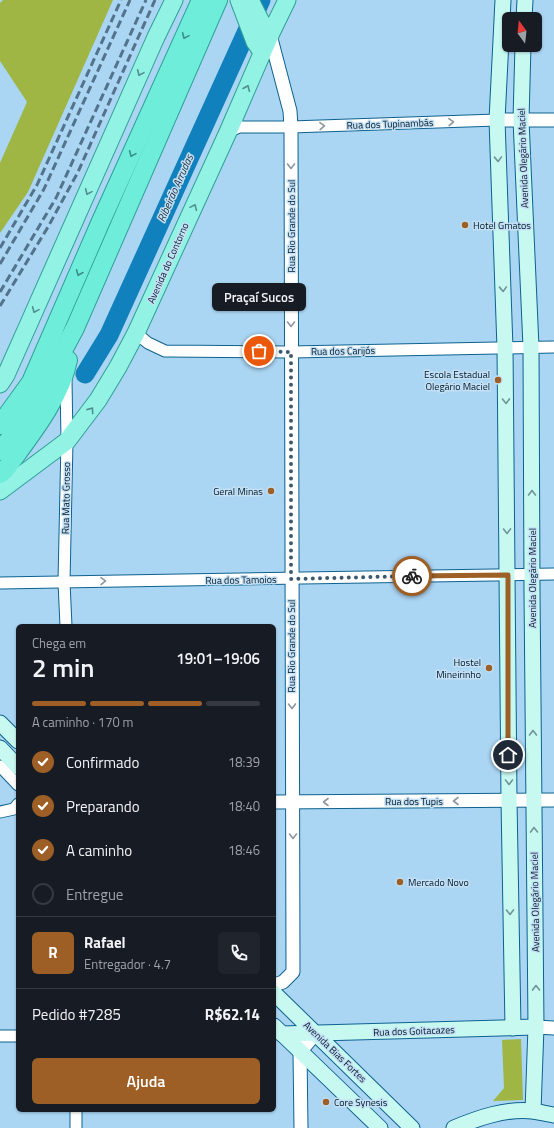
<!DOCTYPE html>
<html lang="pt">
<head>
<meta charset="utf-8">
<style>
	:root { --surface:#171b24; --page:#20242c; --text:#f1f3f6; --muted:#9ea1a6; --line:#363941; --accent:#9d5f25 }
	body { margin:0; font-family:"Titillium Web",sans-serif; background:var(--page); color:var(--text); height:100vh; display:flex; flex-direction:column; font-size:15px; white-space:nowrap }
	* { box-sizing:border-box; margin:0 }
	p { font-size:13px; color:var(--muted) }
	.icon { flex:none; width:22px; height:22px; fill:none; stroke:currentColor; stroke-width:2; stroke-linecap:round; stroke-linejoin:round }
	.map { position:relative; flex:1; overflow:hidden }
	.side { position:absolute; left:16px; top:624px; width:260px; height:488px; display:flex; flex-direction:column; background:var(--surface); border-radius:6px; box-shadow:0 1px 3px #0004 }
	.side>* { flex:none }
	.needle { width:26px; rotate:345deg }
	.buttons { position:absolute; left:502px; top:12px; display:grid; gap:8px }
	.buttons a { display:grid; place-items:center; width:40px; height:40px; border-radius:6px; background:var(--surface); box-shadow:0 1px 3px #0004; font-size:20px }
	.pin { position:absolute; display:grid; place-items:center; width:34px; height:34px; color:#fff; margin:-17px; border:2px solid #fff; border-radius:50%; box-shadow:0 1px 4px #0007 }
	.courier { position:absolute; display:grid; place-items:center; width:40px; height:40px; margin:-20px; border:3px solid #9d5f25; border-radius:50%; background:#fff; color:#222; box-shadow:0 1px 5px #0007 }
	.bubble { position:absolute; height:28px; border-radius:6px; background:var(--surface); box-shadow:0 1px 3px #0004; font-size:13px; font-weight:600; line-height:28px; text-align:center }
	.headline em { font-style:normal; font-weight:600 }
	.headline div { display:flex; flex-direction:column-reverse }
	.headline { display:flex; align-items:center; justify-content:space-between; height:68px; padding:0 16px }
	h1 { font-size:26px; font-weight:600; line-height:30px }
	.bar { display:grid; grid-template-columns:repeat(4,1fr); gap:6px 4px; align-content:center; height:48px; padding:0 16px }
	.bar i { height:5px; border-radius:3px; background:var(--line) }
	.bar .selected { background:var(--accent) }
	.bar p { grid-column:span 4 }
	.line { display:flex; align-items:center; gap:10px; padding:0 16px; border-top:1px solid var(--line) }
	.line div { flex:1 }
	.round { display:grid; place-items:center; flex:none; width:42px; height:42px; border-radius:6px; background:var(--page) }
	ol { padding:0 16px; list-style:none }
	li { display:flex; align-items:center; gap:12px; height:44px }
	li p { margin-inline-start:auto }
	li .icon { padding:4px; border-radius:50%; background:var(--accent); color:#fff; stroke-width:4 }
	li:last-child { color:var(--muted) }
	li i { width:22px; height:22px; border:2px solid var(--line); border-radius:50% }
	.action { display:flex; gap:8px; margin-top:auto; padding:8px 16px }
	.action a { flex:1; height:46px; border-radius:6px; background:var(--accent); color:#fff; font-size:16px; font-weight:600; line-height:46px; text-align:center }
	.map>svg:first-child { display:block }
</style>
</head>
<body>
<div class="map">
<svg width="554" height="1128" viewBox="0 0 554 1128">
	<rect width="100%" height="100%" fill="#aad5f3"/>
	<g fill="#9fb645">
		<path d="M 3,0 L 113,0 L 28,192 L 0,233 L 0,163 L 27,102 L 0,61 L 0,3 Z"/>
		<path d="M 521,1039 L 523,1100 L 493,1101 L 504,1088 L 502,1040 Z"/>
	</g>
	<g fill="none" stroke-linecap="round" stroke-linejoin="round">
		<path stroke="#1081bc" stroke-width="19" d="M 85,374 L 109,335 L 261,0"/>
		<defs>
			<g id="minor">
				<path d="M 228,132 L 239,127 L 291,127 L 497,120"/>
				<path d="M 136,333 L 148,343 L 165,351 L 291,352 L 554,347"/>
				<path d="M 0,583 L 554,574"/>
				<path d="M 66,626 L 64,582 L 67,441 L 66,379"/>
				<path d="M 0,766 L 18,785"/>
				<path d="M 0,812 L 14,809 L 18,804"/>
				<path d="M 0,1036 L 18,1036"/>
				<path d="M 76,1110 L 76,1128"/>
			</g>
			<g id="tertiary">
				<path d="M 270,35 L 290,111 L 291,127 L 293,972 L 283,982 L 274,985"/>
				<path d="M 497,120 L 554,120"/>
				<path d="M 274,802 L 554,800"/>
				<path d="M 536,1027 L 554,1028"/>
				<path d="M 301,1128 L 300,1052 L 316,1033"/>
			</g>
			<g id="secondary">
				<path d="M 503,0 L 497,120 L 505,348 L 509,800 L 513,1028"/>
				<path d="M 524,19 L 525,0"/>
				<path d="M 523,45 L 521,120 L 531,347 L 532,591 L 536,1027 L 533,1111"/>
				<path d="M 0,723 L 18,741"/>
				<path d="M 0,748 L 18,767"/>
				<path d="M 274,993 L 412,1128"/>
				<path d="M 274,1026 L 380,1128"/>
				<path d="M 282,1034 L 536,1027"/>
				<path d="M 454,1128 C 478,1118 506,1108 533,1111 C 540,1112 547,1114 554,1115"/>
			</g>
			<g id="primary">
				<path d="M 239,0 L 255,42 L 262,52"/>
				<path d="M 250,0 L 260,20 L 270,35"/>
				<path d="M 0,384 L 6,375 L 30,321 L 156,37 L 174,0"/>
				<path d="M 0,491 L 67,441 L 98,400 L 118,367 L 136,333 L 228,132 L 270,35 L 287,0"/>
			</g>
			<g id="trunk">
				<path d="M 0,425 L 31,382 L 101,221 L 201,0"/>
				<path d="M 0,451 L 28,416 L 75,328 L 218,0"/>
				<path d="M 0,474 L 5,470 C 28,438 60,400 68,360"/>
			</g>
		</defs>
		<use href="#minor" stroke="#0d628f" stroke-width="13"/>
		<use href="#tertiary" stroke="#0d628f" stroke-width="15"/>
		<use href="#secondary" stroke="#0d628f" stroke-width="17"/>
		<use href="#primary" stroke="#2fa096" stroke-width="19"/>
		<use href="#trunk" stroke="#2fa096" stroke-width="20"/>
		<use href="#minor" stroke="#fff" stroke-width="11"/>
		<use href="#tertiary" stroke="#fff" stroke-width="13"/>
		<use href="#secondary" stroke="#c8f9f1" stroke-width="15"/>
		<use href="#primary" stroke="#92f2e3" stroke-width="17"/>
		<use href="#trunk" stroke="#6eeeda" stroke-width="18"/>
		<g stroke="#52738b" stroke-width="3" stroke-dasharray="8 4" stroke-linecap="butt">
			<path d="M 0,248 L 37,185 L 121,0"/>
			<path d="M 0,264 L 44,189 L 130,0"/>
			<path d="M 0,292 L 56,198 L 146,0"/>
			<path d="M 0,306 L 48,227 L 78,172 L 155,0"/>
		</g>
	</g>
	<defs><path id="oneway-chevron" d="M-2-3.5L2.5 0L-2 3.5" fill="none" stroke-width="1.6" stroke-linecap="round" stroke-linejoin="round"/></defs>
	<g stroke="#3c8e8b">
		<use href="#oneway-chevron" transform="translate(185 36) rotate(114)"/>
		<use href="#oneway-chevron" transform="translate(132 154) rotate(114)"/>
		<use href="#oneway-chevron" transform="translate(79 273) rotate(113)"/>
	</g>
	<g stroke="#509090">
		<use href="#oneway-chevron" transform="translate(140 73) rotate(114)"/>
		<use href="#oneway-chevron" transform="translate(247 88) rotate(-67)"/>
		<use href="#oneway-chevron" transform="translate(88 192) rotate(114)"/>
		<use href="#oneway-chevron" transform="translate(194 207) rotate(-66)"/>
		<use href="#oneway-chevron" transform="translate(35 310) rotate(114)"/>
		<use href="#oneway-chevron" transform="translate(91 410) rotate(-55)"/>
	</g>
	<g stroke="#8c979f">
		<use href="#oneway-chevron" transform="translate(451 122) rotate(-2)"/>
		<use href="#oneway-chevron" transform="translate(322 126) rotate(-2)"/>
		<use href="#oneway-chevron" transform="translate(291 166) rotate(90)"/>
		<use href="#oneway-chevron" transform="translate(291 324) rotate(90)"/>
		<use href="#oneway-chevron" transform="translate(103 581) rotate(-1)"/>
		<use href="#oneway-chevron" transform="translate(292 706) rotate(89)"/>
		<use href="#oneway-chevron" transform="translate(456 801) rotate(180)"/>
		<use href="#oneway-chevron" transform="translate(326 802) rotate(180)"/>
		<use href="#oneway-chevron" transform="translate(293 836) rotate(90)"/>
	</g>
	<g stroke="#6e9497">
		<use href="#oneway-chevron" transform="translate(498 159) rotate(88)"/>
		<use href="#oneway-chevron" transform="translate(503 289) rotate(88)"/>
		<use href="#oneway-chevron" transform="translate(506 401) rotate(89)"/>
		<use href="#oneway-chevron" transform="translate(532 493) rotate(-90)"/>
		<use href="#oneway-chevron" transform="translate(507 531) rotate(89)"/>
		<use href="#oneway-chevron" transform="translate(533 733) rotate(-90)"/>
		<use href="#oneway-chevron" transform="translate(509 782) rotate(90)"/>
		<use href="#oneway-chevron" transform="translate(534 830) rotate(-91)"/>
		<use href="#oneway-chevron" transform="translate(510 912) rotate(89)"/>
		<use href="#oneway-chevron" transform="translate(536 988) rotate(-91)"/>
	</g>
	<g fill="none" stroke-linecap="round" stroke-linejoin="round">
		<path stroke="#3b5a70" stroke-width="4" stroke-dasharray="0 7.2" d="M 259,351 L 291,352 L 291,579 L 412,576"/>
		<path stroke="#9d5f25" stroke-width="5" d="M 412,576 L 508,575 L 508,755"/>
	</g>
	<g fill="#9d5f25" stroke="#c4e0f4" stroke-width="1.5">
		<circle cx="465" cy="225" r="4"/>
		<circle cx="498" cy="380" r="4"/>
		<circle cx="271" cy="491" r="4"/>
		<circle cx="489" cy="668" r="4"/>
		<circle cx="400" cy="882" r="4"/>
		<circle cx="326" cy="1102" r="4"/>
	</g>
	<g text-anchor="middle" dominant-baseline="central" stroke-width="3" stroke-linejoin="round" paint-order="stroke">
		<g font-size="10" fill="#00182a" stroke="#c4e0f4">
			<text transform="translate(390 124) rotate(-2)">Rua dos Tupinambás</text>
			<text transform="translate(523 158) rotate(-92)">Avenida Olegário Maciel</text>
			<text transform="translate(291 226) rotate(-90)">Rua Rio Grande do Sul</text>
			<text transform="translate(168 263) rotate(-66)">Avenida do Contorno</text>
			<text transform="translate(343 351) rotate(-1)">Rua dos Carijós</text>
			<text transform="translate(66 498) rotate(-89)">Rua Mato Grosso</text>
			<text transform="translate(532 578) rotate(-90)">Avenida Olegário Maciel</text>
			<text transform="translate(241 580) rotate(-1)">Rua dos Tamoios</text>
			<text transform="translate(291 646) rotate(-90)">Rua Rio Grande do Sul</text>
			<text x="414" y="801">Rua dos Tupis</text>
			<text transform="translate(535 902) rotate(-91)">Avenida Olegário Maciel</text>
			<text transform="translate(414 1031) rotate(-2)">Rua dos Goitacazes</text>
			<text transform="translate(335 1052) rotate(44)">Avenida Bias Fortes</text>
		</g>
		<g font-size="10" fill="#00182a" stroke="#c4e0f4" text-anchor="start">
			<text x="473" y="225">Hotel Gmatos</text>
			<text x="490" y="374" text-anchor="end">Escola Estadual<tspan x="490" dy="12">Olegário Maciel</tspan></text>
			<text x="263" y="491" text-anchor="end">Geral Minas</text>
			<text x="481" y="662" text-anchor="end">Hostel<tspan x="481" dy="12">Mineirinho</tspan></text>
			<text x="408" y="882">Mercado Novo</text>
			<text x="334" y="1102">Core Synesis</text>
		</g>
		<g font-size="11" font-style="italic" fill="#1a2f3e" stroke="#c4e0f4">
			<text transform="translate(175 188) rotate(-66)">Ribeirão Arrudas</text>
		</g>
	</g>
</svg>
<div class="buttons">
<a><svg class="needle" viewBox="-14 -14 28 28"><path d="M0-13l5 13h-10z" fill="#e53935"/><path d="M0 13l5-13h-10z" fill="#9ea1a6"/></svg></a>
</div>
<div class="pin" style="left:259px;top:351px;background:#ea580c"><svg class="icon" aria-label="bag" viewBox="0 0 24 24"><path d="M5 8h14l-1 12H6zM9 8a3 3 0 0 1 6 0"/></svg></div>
<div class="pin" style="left:508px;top:755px;background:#1f2937"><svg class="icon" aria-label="home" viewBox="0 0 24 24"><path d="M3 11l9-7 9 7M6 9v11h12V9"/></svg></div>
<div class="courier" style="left:412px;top:576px"><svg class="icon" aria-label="bike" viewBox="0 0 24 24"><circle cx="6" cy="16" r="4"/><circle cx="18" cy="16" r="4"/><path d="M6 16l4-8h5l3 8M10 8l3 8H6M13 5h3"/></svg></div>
<div class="bubble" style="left:212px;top:283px;width:94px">Praçaí Sucos</div>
<section class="side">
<div class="headline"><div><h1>2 min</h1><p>Chega em</p></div><em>19:01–19:06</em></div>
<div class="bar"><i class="selected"></i><i class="selected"></i><i class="selected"></i><i></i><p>A caminho · 170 m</p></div>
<ol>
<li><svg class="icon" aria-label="check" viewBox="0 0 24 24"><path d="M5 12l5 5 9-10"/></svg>Confirmado<p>18:39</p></li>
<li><svg class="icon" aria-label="check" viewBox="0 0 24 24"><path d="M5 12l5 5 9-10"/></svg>Preparando<p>18:40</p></li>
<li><svg class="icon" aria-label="check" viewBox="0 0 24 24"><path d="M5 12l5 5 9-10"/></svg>A caminho<p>18:46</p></li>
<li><i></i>Entregue</li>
</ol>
<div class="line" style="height:72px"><b class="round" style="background:var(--accent);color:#fff">R</b><div><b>Rafael</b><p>Entregador · 4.7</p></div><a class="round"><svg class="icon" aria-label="phone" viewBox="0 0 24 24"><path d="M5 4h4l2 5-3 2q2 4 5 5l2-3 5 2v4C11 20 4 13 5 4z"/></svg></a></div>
<div class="line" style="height:52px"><div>Pedido #7285</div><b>R$62.14</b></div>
<div class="action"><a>Ajuda</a></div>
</section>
</div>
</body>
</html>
